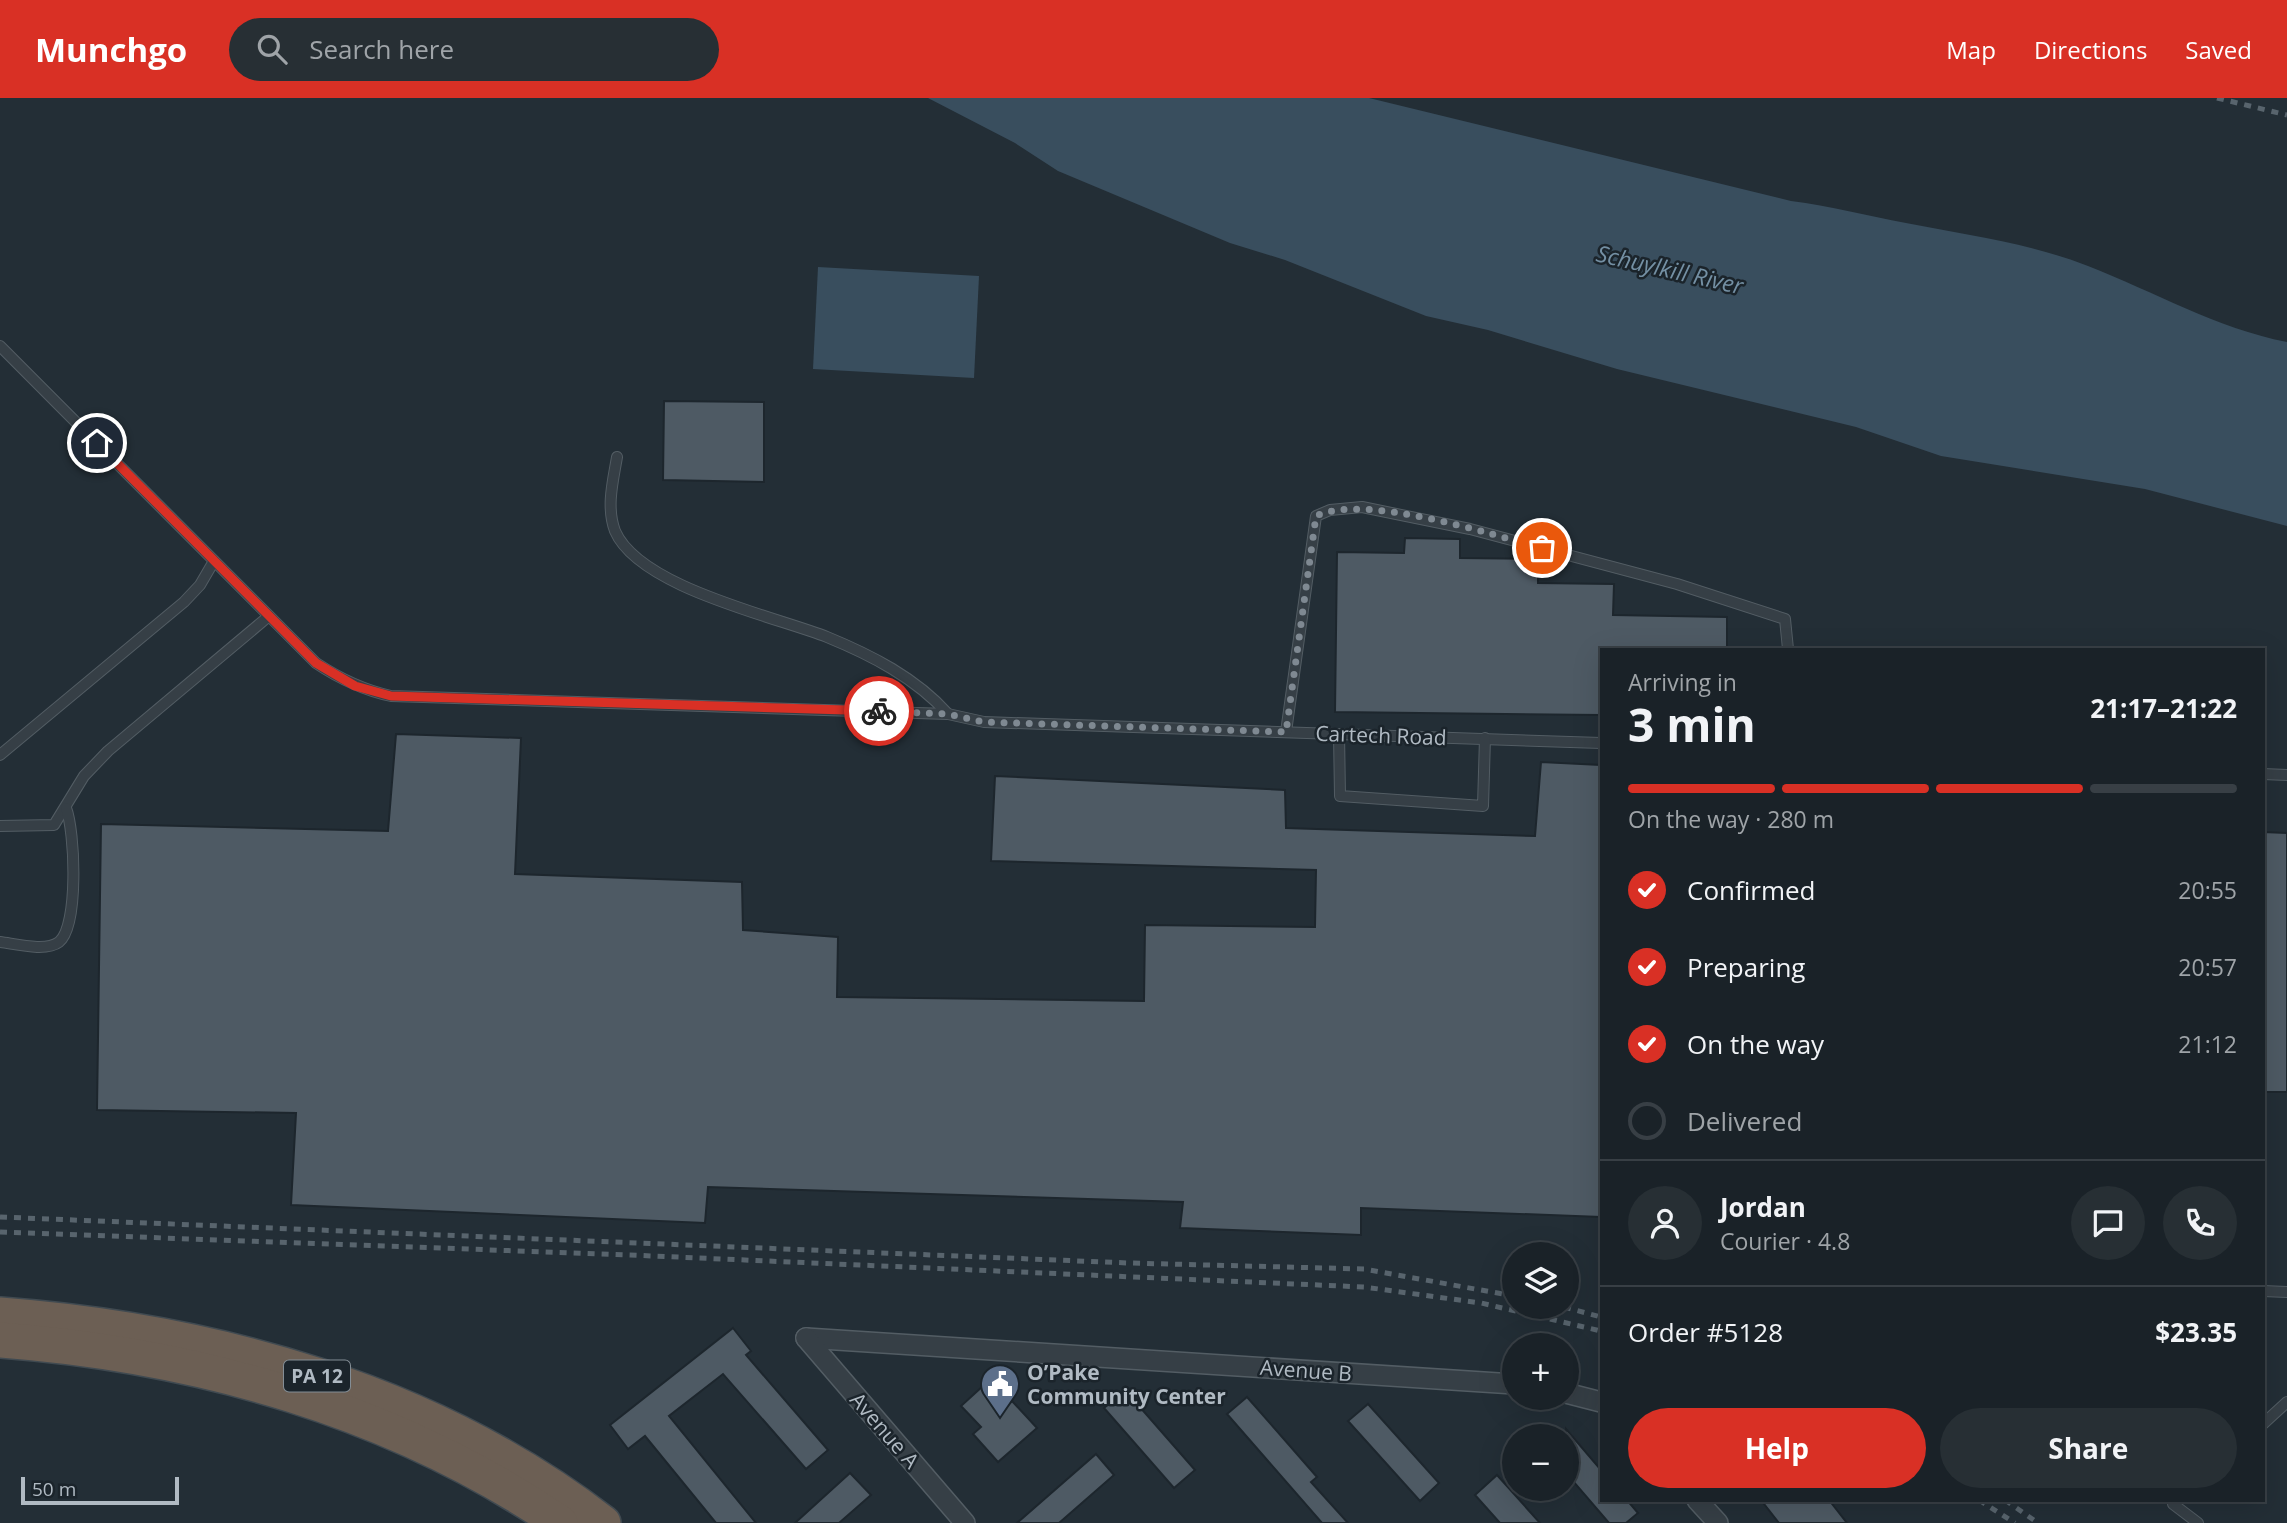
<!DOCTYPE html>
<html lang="en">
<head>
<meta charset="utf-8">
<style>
	:root { --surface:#1a2228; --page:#272f34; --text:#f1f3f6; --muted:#9fa4a8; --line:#383f45; --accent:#d93025 }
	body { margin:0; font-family:"Open Sans",sans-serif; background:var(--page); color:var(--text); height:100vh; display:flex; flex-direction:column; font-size:26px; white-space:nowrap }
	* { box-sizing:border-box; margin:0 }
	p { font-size:23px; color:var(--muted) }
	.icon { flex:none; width:38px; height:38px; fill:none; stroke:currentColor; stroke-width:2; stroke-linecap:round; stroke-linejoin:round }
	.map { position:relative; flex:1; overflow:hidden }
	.drawer { position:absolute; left:1600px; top:550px; width:665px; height:854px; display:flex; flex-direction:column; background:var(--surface); border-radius:0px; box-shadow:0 7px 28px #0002,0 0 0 2px var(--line) }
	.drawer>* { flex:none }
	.buttons { position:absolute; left:1502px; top:1144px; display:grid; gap:14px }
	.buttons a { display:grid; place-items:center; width:77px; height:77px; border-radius:50%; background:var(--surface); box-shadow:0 7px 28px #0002,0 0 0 2px var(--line); font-size:35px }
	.scale { position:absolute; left:21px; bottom:18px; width:158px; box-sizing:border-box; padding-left:7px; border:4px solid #b0bac3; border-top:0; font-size:19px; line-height:24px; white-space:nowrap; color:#b0bac3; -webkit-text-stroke:5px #1b242b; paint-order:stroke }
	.pin { position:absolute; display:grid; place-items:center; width:60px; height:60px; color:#fff; margin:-30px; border:4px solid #fff; border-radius:50%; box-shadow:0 2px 7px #0007 }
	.courier { position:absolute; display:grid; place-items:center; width:70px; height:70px; margin:-35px; border:5px solid #d93025; border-radius:50%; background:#fff; color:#222; box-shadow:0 2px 9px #0007 }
	.headline em { font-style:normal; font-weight:700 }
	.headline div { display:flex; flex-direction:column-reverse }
	.headline { display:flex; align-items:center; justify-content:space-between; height:119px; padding:0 28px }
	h1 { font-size:46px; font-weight:700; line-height:52px }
	.bar { display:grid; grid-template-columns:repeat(4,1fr); gap:10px 7px; align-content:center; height:84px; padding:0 28px }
	.bar i { height:9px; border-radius:5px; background:var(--line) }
	.bar .selected { background:var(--accent) }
	.bar p { grid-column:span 4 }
	.line { display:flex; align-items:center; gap:18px; padding:0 28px; border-top:2px solid var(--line) }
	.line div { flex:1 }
	.round { display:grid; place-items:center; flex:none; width:74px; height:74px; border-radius:37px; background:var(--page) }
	ol { padding:0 28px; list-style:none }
	li { display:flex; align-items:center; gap:21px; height:77px }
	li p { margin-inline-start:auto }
	li .icon { padding:7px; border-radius:50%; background:var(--accent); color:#fff; stroke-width:4 }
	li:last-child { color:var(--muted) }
	li i { width:38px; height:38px; border:4px solid var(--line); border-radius:50% }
	.primary-button { display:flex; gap:14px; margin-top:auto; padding:14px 28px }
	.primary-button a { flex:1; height:80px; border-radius:42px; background:var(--accent); color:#fff; font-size:28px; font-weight:700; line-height:80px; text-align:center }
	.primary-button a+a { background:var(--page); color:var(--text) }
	header { display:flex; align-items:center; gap:42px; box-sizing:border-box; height:98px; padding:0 35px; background:var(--accent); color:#fff }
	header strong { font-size:33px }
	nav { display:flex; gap:38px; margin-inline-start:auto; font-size:24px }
	.search { width:490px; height:63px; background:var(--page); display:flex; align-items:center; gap:18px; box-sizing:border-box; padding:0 24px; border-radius:38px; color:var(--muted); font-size:26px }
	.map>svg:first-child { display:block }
</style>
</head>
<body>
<header>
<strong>Munchgo</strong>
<div class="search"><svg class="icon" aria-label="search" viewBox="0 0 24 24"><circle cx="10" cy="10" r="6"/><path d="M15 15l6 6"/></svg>Search here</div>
<nav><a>Map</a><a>Directions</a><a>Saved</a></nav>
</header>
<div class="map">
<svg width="2287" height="1425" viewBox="0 0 2287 1425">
	<rect width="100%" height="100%" fill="#232e36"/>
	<g fill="#394e5e">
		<path d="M 928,0 L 1369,0 L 1791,103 C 1830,108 1868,118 1906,125 C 1967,137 2029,145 2088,168 C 2155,194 2216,230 2287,244 L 2287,428 L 2145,391 L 1941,358 L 1856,329 L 1617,271 L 1488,232 L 1426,218 L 1285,162 L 1230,145 L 1058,73 L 1015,45 Z"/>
		<path d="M 818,169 L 979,178 L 974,280 L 813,271 Z"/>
	</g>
	<g fill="#4e5a64" stroke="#1d262d" stroke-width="2">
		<path d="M 664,303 L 764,304 L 764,384 L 663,382 Z"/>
		<path d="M 1405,440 L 1460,441 L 1460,460 L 1538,461 L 1538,485 L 1614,486 L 1613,517 L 1727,519 L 1727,551 L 1601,551 L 1601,617 L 1335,614 L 1337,454 L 1404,455 Z"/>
		<path d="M 396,636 L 521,640 L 515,776 L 742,784 L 743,832 L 838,839 L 837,899 L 1144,903 L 1145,827 L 1315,829 L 1316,772 L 991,763 L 995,678 L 1285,692 L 1286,730 L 1535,738 L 1541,664 L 1601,667 L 1601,1119 L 1361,1110 L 1361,1137 L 1180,1130 L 1183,1104 L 708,1089 L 705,1125 L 291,1107 L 296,1015 L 97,1012 L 101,726 L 388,733 Z"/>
		<path d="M 2263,734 L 2287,735 L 2287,994 L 2263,994 Z"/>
		<path d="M 733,1230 L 751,1253 L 746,1257 L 828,1352 L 806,1371 L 723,1276 L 669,1318 L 756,1425 L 716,1425 L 645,1338 L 628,1351 L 610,1327 Z"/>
		<path d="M 984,1287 L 1005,1310 L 1012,1303 L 1037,1330 L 998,1364 L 973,1336 L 981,1329 L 961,1308 Z"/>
		<path d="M 1125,1292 L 1195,1372 L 1174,1390 L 1104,1310 Z"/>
		<path d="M 1247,1299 L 1317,1379 L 1311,1384 L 1348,1425 L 1322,1425 L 1227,1316 Z"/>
		<path d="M 1368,1306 L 1439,1385 L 1420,1403 L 1348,1323 Z"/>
		<path d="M 1566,1331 L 1601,1372 L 1601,1402 L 1627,1402 L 1638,1415 L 1626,1425 L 1609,1425 L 1566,1375 Z"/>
		<path d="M 1096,1356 L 1114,1377 L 1059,1425 L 1017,1425 Z"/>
		<path d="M 850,1375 L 871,1397 L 839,1425 L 795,1425 Z"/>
		<path d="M 1497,1377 L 1540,1425 L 1500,1425 L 1475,1397 Z"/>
		<path d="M 1761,1402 L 1829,1402 L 1847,1425 L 1779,1425 Z"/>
	</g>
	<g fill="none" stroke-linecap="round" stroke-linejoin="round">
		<defs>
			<g id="service">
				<path d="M 0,248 L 316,565 C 340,581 363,592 391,598 L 948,616 L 984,624 L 1601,645"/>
				<path d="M 617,359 C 613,383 606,409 615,433 C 639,489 773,518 827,539 C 871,557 916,580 948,616"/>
				<path d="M 1286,634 L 1316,418 L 1330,412 L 1362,409 L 1470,431 L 1677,486 L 1785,521 L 1788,551"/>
				<path d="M 1339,636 L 1340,698 L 1483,708 L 1485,640"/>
				<path d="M 0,657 L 184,504 L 200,487 L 214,463"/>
				<path d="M 2263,676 L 2287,677"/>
				<path d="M 0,728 L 54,727 L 84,678 L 108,653 L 269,518"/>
				<path d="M 0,844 C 16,846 46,854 59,844 C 79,828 75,733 66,710"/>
				<path d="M 2263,1193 L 2287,1194"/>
				<path d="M 2263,1326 L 2287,1304"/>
				<path d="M 2178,1402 L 2173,1406 L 2198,1425"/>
			</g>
			<g id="minor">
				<path d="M 806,1240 L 1514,1286"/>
				<path d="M 806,1240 L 965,1425"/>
				<path d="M 1566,1295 L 1601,1304"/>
				<path d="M 1697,1402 L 1718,1425"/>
			</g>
			<g id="motorway">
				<path d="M 0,1217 C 213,1233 432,1293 603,1425"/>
				<path d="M 0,1242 C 198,1257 394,1312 560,1425"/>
			</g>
		</defs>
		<use href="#service" stroke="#535d64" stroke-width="12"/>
		<use href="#minor" stroke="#535d64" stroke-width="22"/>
		<use href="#motorway" stroke="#404a51" stroke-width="38"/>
		<use href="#service" stroke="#363f46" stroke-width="10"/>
		<use href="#minor" stroke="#363f46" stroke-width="19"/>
		<use href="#motorway" stroke="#6c5f54" stroke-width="35"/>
		<g stroke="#58646d" stroke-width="5" stroke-dasharray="7 7" stroke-linecap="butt">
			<path d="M 2217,0 L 2287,17"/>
			<path d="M 0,1119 L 1129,1165 L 1364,1171 L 1514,1198"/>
			<path d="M 0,1134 L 630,1157 L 1364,1189 L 1481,1205 L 1601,1233"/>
			<path d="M 1564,1209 L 1601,1219"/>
			<path d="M 1979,1402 L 2015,1425"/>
			<path d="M 2005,1402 L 2038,1425"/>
		</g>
	</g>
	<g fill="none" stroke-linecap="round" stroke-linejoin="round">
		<path stroke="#7f8992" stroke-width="7" stroke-dasharray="0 12.6" d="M 879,613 L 948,616 L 984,624 L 1286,634 L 1316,418 C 1364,395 1489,436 1542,450"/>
		<path stroke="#d93025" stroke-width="9" d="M 97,345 L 316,565 L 355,588 L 391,598 L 879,613"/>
	</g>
	<defs>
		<symbol id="civic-pin" viewBox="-11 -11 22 30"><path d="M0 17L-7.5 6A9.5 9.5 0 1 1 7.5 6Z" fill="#5c6f8a" stroke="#1b242b"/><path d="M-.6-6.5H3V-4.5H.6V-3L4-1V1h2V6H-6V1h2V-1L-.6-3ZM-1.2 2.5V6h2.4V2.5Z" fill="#fff"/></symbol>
	</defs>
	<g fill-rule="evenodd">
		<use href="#civic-pin" x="978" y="1264" width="44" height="60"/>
	</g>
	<g text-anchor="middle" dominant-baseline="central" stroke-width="5" stroke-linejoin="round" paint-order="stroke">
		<rect fill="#1b242b" stroke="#838d95" stroke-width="2" x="284" y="1262.5" width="66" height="31" rx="5"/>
		<g font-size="19" font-weight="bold" fill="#b0bac3">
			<text x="317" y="1278">PA 12</text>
		</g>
		<g font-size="21" fill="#b0bac3" stroke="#1b242b">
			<text transform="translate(1381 637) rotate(2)">Cartech Road</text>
			<text transform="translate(1306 1272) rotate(4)">Avenue B</text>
			<text transform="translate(885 1332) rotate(49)">Avenue A</text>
		</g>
		<g font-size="21" font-weight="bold" fill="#b0bac3" stroke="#1b242b" text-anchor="start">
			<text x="1027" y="1274">O’Pake<tspan x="1027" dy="24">Community Center</tspan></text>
		</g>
		<g font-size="23" font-style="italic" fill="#7490a4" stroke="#1b242b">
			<text transform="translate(1670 171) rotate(13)">Schuylkill River</text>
		</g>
	</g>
</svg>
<div class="buttons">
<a><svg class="icon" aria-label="layers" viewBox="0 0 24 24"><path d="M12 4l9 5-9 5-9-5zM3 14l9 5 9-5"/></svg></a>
<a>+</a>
<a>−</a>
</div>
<div class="scale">50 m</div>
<div class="pin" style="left:1542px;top:450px;background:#ea580c"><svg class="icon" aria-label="bag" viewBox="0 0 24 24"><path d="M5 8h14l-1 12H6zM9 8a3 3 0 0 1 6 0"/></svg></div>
<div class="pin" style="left:97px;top:345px;background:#1f2937"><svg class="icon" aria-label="home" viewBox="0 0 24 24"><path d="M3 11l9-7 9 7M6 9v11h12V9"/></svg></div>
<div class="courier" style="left:879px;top:613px"><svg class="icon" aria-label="bike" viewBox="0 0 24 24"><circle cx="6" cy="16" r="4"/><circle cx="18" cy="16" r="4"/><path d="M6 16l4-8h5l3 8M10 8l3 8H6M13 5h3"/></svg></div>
<section class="drawer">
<div class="headline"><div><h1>3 min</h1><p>Arriving in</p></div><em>21:17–21:22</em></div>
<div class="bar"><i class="selected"></i><i class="selected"></i><i class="selected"></i><i></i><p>On the way · 280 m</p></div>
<ol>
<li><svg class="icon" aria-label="check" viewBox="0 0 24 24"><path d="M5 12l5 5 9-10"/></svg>Confirmed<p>20:55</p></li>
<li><svg class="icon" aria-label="check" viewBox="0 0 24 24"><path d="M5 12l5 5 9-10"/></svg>Preparing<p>20:57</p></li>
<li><svg class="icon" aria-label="check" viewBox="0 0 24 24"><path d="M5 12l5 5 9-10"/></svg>On the way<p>21:12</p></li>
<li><i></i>Delivered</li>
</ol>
<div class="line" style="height:126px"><a class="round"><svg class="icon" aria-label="person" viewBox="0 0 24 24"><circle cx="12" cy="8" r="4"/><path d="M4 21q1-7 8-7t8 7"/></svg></a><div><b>Jordan</b><p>Courier · 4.8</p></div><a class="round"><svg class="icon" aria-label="chat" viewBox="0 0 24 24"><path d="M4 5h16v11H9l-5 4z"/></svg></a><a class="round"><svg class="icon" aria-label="phone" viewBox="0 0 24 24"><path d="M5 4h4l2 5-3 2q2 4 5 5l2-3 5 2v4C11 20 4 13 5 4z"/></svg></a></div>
<div class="line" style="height:91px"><div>Order #5128</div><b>$23.35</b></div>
<div class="primary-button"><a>Help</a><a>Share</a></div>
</section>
</div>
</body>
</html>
